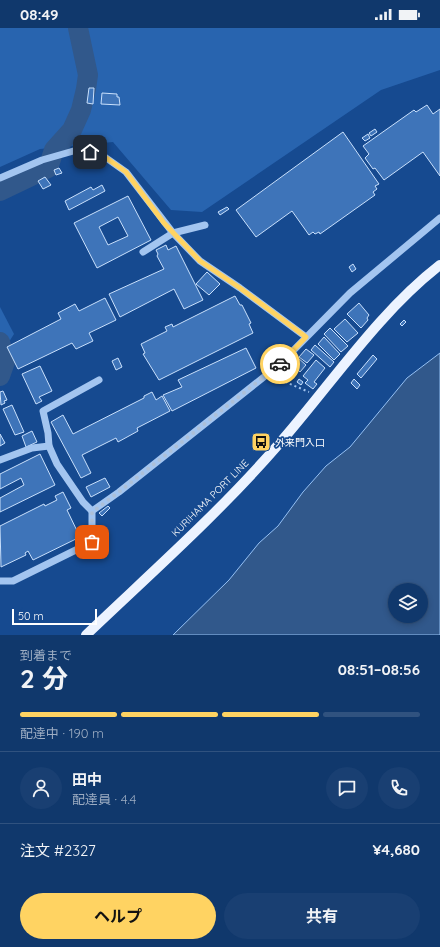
<!DOCTYPE html>
<html lang="ja">
<head>
<meta charset="utf-8">
<style>
	:root { --surface:#10386c; --page:#193f72; --text:#f1f3f6; --muted:#9cacc2; --line:#30527f; --accent:#ffd362 }
	body { margin:0; font-family:Quicksand,"Noto Sans JP",sans-serif; background:var(--page); color:var(--text); height:100vh; display:flex; flex-direction:column; font-size:15px; white-space:nowrap }
	* { box-sizing:border-box; margin:0 }
	p { font-size:13px; color:var(--muted) }
	.icon { flex:none; width:22px; height:22px; fill:none; stroke:currentColor; stroke-width:2; stroke-linecap:round; stroke-linejoin:round }
	.map { position:relative; height:607px; overflow:hidden }
	.drawer { display:flex; flex-direction:column; background:var(--surface); flex:1 }
	.drawer>* { flex:none }
	.fabs { position:absolute; left:388px; top:555px; display:grid; gap:8px }
	.fabs a { display:grid; place-items:center; width:40px; height:40px; border-radius:50%; background:var(--surface); box-shadow:0 2px 6px #0003,0 0 0 1px var(--line); font-size:20px }
	.scale { position:absolute; left:12px; bottom:10px; width:85px; box-sizing:border-box; padding-left:4px; border:2px solid #fff; border-top:0; font-size:11px; line-height:14px; white-space:nowrap; color:#fff; -webkit-text-stroke:3px #164a90; paint-order:stroke }
	.pin { position:absolute; display:grid; place-items:center; width:34px; height:34px; color:#fff; margin:-17px; border-radius:8px; box-shadow:0 2px 6px #0006 }
	.courier { position:absolute; display:grid; place-items:center; width:40px; height:40px; margin:-20px; border:3px solid #ffd362; border-radius:50%; background:#fff; color:#222; box-shadow:0 1px 5px #0007 }
	.summary em { font-style:normal; font-weight:700 }
	.summary div { display:flex; flex-direction:column-reverse }
	.summary { display:flex; align-items:center; justify-content:space-between; height:68px; padding:0 20px }
	h1 { font-size:26px; font-weight:700; line-height:30px }
	.bar { display:grid; grid-template-columns:repeat(4,1fr); gap:6px 4px; align-content:center; height:48px; padding:0 20px }
	.bar i { height:5px; border-radius:3px; background:var(--line) }
	.bar .active { background:var(--accent) }
	.bar p { grid-column:span 4 }
	.line { display:flex; align-items:center; gap:10px; padding:0 20px; border-top:1px solid var(--line) }
	.line div { flex:1 }
	.round { display:grid; place-items:center; flex:none; width:42px; height:42px; border-radius:21px; background:var(--page) }
	.button { display:flex; gap:8px; margin-top:auto; padding:8px 20px }
	.button a { flex:1; height:46px; border-radius:24px; background:var(--accent); color:#111; font-size:16px; font-weight:700; line-height:46px; text-align:center }
	.button a+a { background:var(--page); color:var(--text) }
	.status { display:flex; justify-content:space-between; align-items:center; height:28px; padding:0 20px; background:var(--surface); direction:ltr }
	.status svg { height:11px; fill:currentColor }
	.map>svg:first-child { display:block }
</style>
</head>
<body>
<div class="status"><b>08:49</b><svg viewBox="0 0 49 12"><path d="M0 12V9h3v3zM5 12V6h3v6zM10 12V3h3v9zM15 12V0h3v12zM26 1h20v11H26zM47 4h2v5h-2z"/></svg></div>
<div class="map">
<svg width="440" height="607" viewBox="0 0 440 607">
	<rect width="100%" height="100%" fill="#164a90"/>
	<g fill="#2864af">
		<path d="M 0,0 L 440,0 L 440,42 L 381,62 L 202,184 L 171,182 L 113,114 L 40,121 L 0,139 Z"/>
		<path d="M 0,279 L 14,306 L 0,328 Z"/>
	</g>
	<path fill="#31588b" stroke="#95c0f3" fill-rule="evenodd" d="M 440,325 L 440,607 L 173,607 L 229,552 L 259,515 L 278,498 L 303,464 L 326,438 L 350,419 L 407,350 ZM 395,562 L 421,562 L 421,588 L 395,588 Z"/>
	<g fill="none" stroke-linecap="round" stroke-linejoin="round">
		<g stroke="#31588b" stroke-width="20">
			<path d="M 0,163 L 48,140 L 54,122 L 72,102 L 81,82 L 86,61 L 88,47 L 78,0"/>
			<path d="M 0,314 L 5,334 L 0,348"/>
		</g>
	</g>
	<g fill="#3e74b9" stroke="#c9e0fc" fill-rule="evenodd">
		<path d="M 89,60 L 94,60 L 93,76 L 87,75 Z"/>
		<path d="M 102,65 L 117,66 L 117,69 L 119,69 L 120,77 L 101,76 Z"/>
		<path d="M 427,77 L 433,86 L 440,81 L 440,148 L 423,124 L 384,152 L 375,140 L 373,141 L 365,130 L 369,126 L 363,118 L 414,82 L 416,84 Z"/>
		<path d="M 375,101 L 377,104 L 371,108 L 369,105 Z"/>
		<path d="M 343,104 L 379,156 L 375,158 L 377,161 L 373,164 L 375,167 L 320,206 L 319,204 L 315,206 L 313,204 L 309,207 L 292,183 L 256,209 L 236,182 Z"/>
		<path d="M 368,106 L 370,110 L 365,113 L 362,110 Z"/>
		<path d="M 59,140 L 62,145 L 56,147 L 54,142 Z"/>
		<path d="M 45,149 L 51,157 L 43,161 L 38,153 Z"/>
		<path d="M 102,157 L 105,163 L 69,182 L 65,173 L 91,159 L 93,162 Z"/>
		<path d="M 128,168 L 151,212 L 97,240 L 74,195 ZM 118,189 L 128,208 L 108,217 L 99,199 Z"/>
		<path d="M 227,179 L 229,181 L 220,187 L 218,184 Z"/>
		<path d="M 166,217 L 168,222 L 176,218 L 203,272 L 184,281 L 174,261 L 120,289 L 109,266 L 164,241 L 157,228 L 158,226 L 156,222 Z"/>
		<path d="M 353,236 L 356,241 L 352,244 L 349,239 Z"/>
		<path d="M 207,244 L 220,256 L 209,267 L 196,256 Z"/>
		<path d="M 235,268 L 240,277 L 242,277 L 251,295 L 249,296 L 253,305 L 159,352 L 143,326 L 145,325 L 141,316 L 167,303 L 165,299 L 172,296 L 173,299 Z"/>
		<path d="M 105,270 L 116,292 L 89,305 L 93,313 L 76,321 L 72,315 L 18,341 L 7,319 L 61,291 L 58,285 L 75,276 L 79,283 Z"/>
		<path d="M 359,275 L 369,287 L 367,290 L 368,292 L 361,300 L 347,286 Z"/>
		<path d="M 345,291 L 358,305 L 347,314 L 334,301 Z"/>
		<path d="M 404,292 L 406,294 L 402,298 L 400,296 Z"/>
		<path d="M 330,300 L 348,318 L 341,324 L 324,306 Z"/>
		<path d="M 324,309 L 340,326 L 334,332 L 318,316 Z"/>
		<path d="M 315,317 L 334,334 L 330,339 L 311,322 Z"/>
		<path d="M 246,320 L 256,340 L 172,383 L 163,367 L 182,359 L 178,352 Z"/>
		<path d="M 306,321 L 314,327 L 307,335 L 299,329 Z"/>
		<path d="M 373,327 L 377,331 L 361,350 L 357,346 Z"/>
		<path d="M 297,329 L 306,337 L 300,344 L 298,342 L 294,346 L 288,340 Z"/>
		<path d="M 118,330 L 122,339 L 116,342 L 112,333 Z"/>
		<path d="M 316,332 L 325,340 L 314,354 L 317,356 L 313,361 L 305,355 L 308,352 L 303,348 Z"/>
		<path d="M 40,338 L 52,363 L 39,369 L 42,373 L 36,376 L 22,346 Z"/>
		<path d="M 299,351 L 303,354 L 301,357 L 297,354 Z"/>
		<path d="M 354,351 L 360,357 L 357,361 L 351,355 Z"/>
		<path d="M 3,363 L 7,372 L 4,373 L 5,375 L 1,377 L 0,364 Z"/>
		<path d="M 152,364 L 156,372 L 162,368 L 170,383 L 137,400 L 138,403 L 118,414 L 116,410 L 82,427 L 91,445 L 81,450 L 51,394 L 63,387 L 73,406 L 144,370 L 144,368 Z"/>
		<path d="M 12,377 L 24,404 L 15,407 L 3,381 Z"/>
		<path d="M 32,403 L 37,414 L 26,419 L 22,408 Z"/>
		<path d="M 0,406 L 5,415 L 0,418 Z"/>
		<path d="M 40,426 L 55,457 L 0,484 L 0,470 L 24,457 L 21,450 L 0,461 L 0,446 Z"/>
		<path d="M 105,450 L 110,459 L 91,469 L 86,459 Z"/>
		<path d="M 63,464 L 71,480 L 67,482 L 80,509 L 33,532 L 28,523 L 25,525 L 26,527 L 1,539 L 0,498 L 44,476 L 45,478 L 57,472 L 55,468 Z"/>
		<path d="M 108,478 L 110,480 L 102,488 L 99,485 Z"/>
	</g>
	<g fill="none" stroke-linecap="round" stroke-linejoin="round">
		<path stroke="#a3c5f0" stroke-width="2" stroke-dasharray="2 3" stroke-linecap="butt" d="M 276,350 L 309,364"/>
		<g stroke="#a3c5f0" stroke-width="7">
			<path d="M 0,150 L 42,132 L 77,122 L 102,127 L 126,144 L 173,205 L 200,233 L 240,260 L 306,309"/>
			<path d="M 143,224 L 173,205 L 205,197"/>
			<path d="M 0,432 L 32,420 L 49,418"/>
			<path d="M 92,483 L 83,474 L 57,436 L 49,418 L 48,405 L 43,383 L 99,352"/>
			<path d="M 0,553 L 13,553 L 92,514 L 92,483 L 119,464 L 279,337 L 350,265 L 440,190"/>
		</g>
		<path stroke="#ecf3ff" stroke-width="10" d="M 86,607 C 151,545 219,485 278,417 C 330,358 378,285 440,237"/>
	</g>
	<g fill="none" stroke-linecap="round" stroke-linejoin="round">
		<path stroke="#adc0d8" stroke-width="4" stroke-dasharray="0 7.2" d="M 92,514 L 92,484 L 119,464 L 280,336"/>
		<path stroke="#ffd362" stroke-width="5" d="M 90,124 L 102,127 L 126,144 L 164,195 L 200,233 L 240,260 L 306,309 L 280,336"/>
	</g>
	<defs>
		<symbol id="bus-square" viewBox="-11 -11 22 22"><rect x="-9" y="-9" width="18" height="18" rx="4" fill="#ffd362" stroke="#164a90"/><path d="M-5-6H5V4H4V6H2V4H-2V6H-4V4H-5ZM-3.5-4V0h7V-4ZM-3.5 1.2v1.5H-2V1.2ZM2 1.2v1.5H3.5V1.2Z" fill="#111"/></symbol>
	</defs>
	<g fill-rule="evenodd">
		<use href="#bus-square" x="250" y="403" width="22" height="22"/>
	</g>
	<g text-anchor="middle" dominant-baseline="central" stroke-width="3.5" stroke-linejoin="round" paint-order="stroke">
		<g font-size="10" fill="#fff" stroke="#164a90" text-anchor="start">
			<text x="275" y="414">外来門入口</text>
		</g>
		<g font-size="10" fill="#fff" stroke="#164a90">
			<text transform="translate(210 470) rotate(-45)">KURIHAMA PORT LINE</text>
		</g>
	</g>
</svg>
<div class="fabs">
<a><svg class="icon" aria-label="layers" viewBox="0 0 24 24"><path d="M12 4l9 5-9 5-9-5zM3 14l9 5 9-5"/></svg></a>
</div>
<div class="scale">50 m</div>
<div class="pin" style="left:92px;top:514px;background:#ea580c"><svg class="icon" aria-label="bag" viewBox="0 0 24 24"><path d="M5 8h14l-1 12H6zM9 8a3 3 0 0 1 6 0"/></svg></div>
<div class="pin" style="left:90px;top:124px;background:#1f2937"><svg class="icon" aria-label="home" viewBox="0 0 24 24"><path d="M3 11l9-7 9 7M6 9v11h12V9"/></svg></div>
<div class="courier" style="left:280px;top:336px"><svg class="icon" aria-label="car" viewBox="0 0 24 24"><path d="M5 17H2v-5l4-1 3-4h7l3 4 3 1v5h-3M9 17h6M6 11h13"/><circle cx="7" cy="17" r="2"/><circle cx="17" cy="17" r="2"/></svg></div>
</div>
<section class="drawer">
<div class="summary"><div><h1>2 分</h1><p>到着まで</p></div><em>08:51–08:56</em></div>
<div class="bar"><i class="active"></i><i class="active"></i><i class="active"></i><i></i><p>配達中 · 190 m</p></div>
<div class="line" style="height:72px"><a class="round"><svg class="icon" aria-label="person" viewBox="0 0 24 24"><circle cx="12" cy="8" r="4"/><path d="M4 21q1-7 8-7t8 7"/></svg></a><div><b>田中</b><p>配達員 · 4.4</p></div><a class="round"><svg class="icon" aria-label="chat" viewBox="0 0 24 24"><path d="M4 5h16v11H9l-5 4z"/></svg></a><a class="round"><svg class="icon" aria-label="phone" viewBox="0 0 24 24"><path d="M5 4h4l2 5-3 2q2 4 5 5l2-3 5 2v4C11 20 4 13 5 4z"/></svg></a></div>
<div class="line" style="height:52px"><div>注文 #2327</div><b>¥4,680</b></div>
<div class="button"><a>ヘルプ</a><a>共有</a></div>
</section>
</body>
</html>
